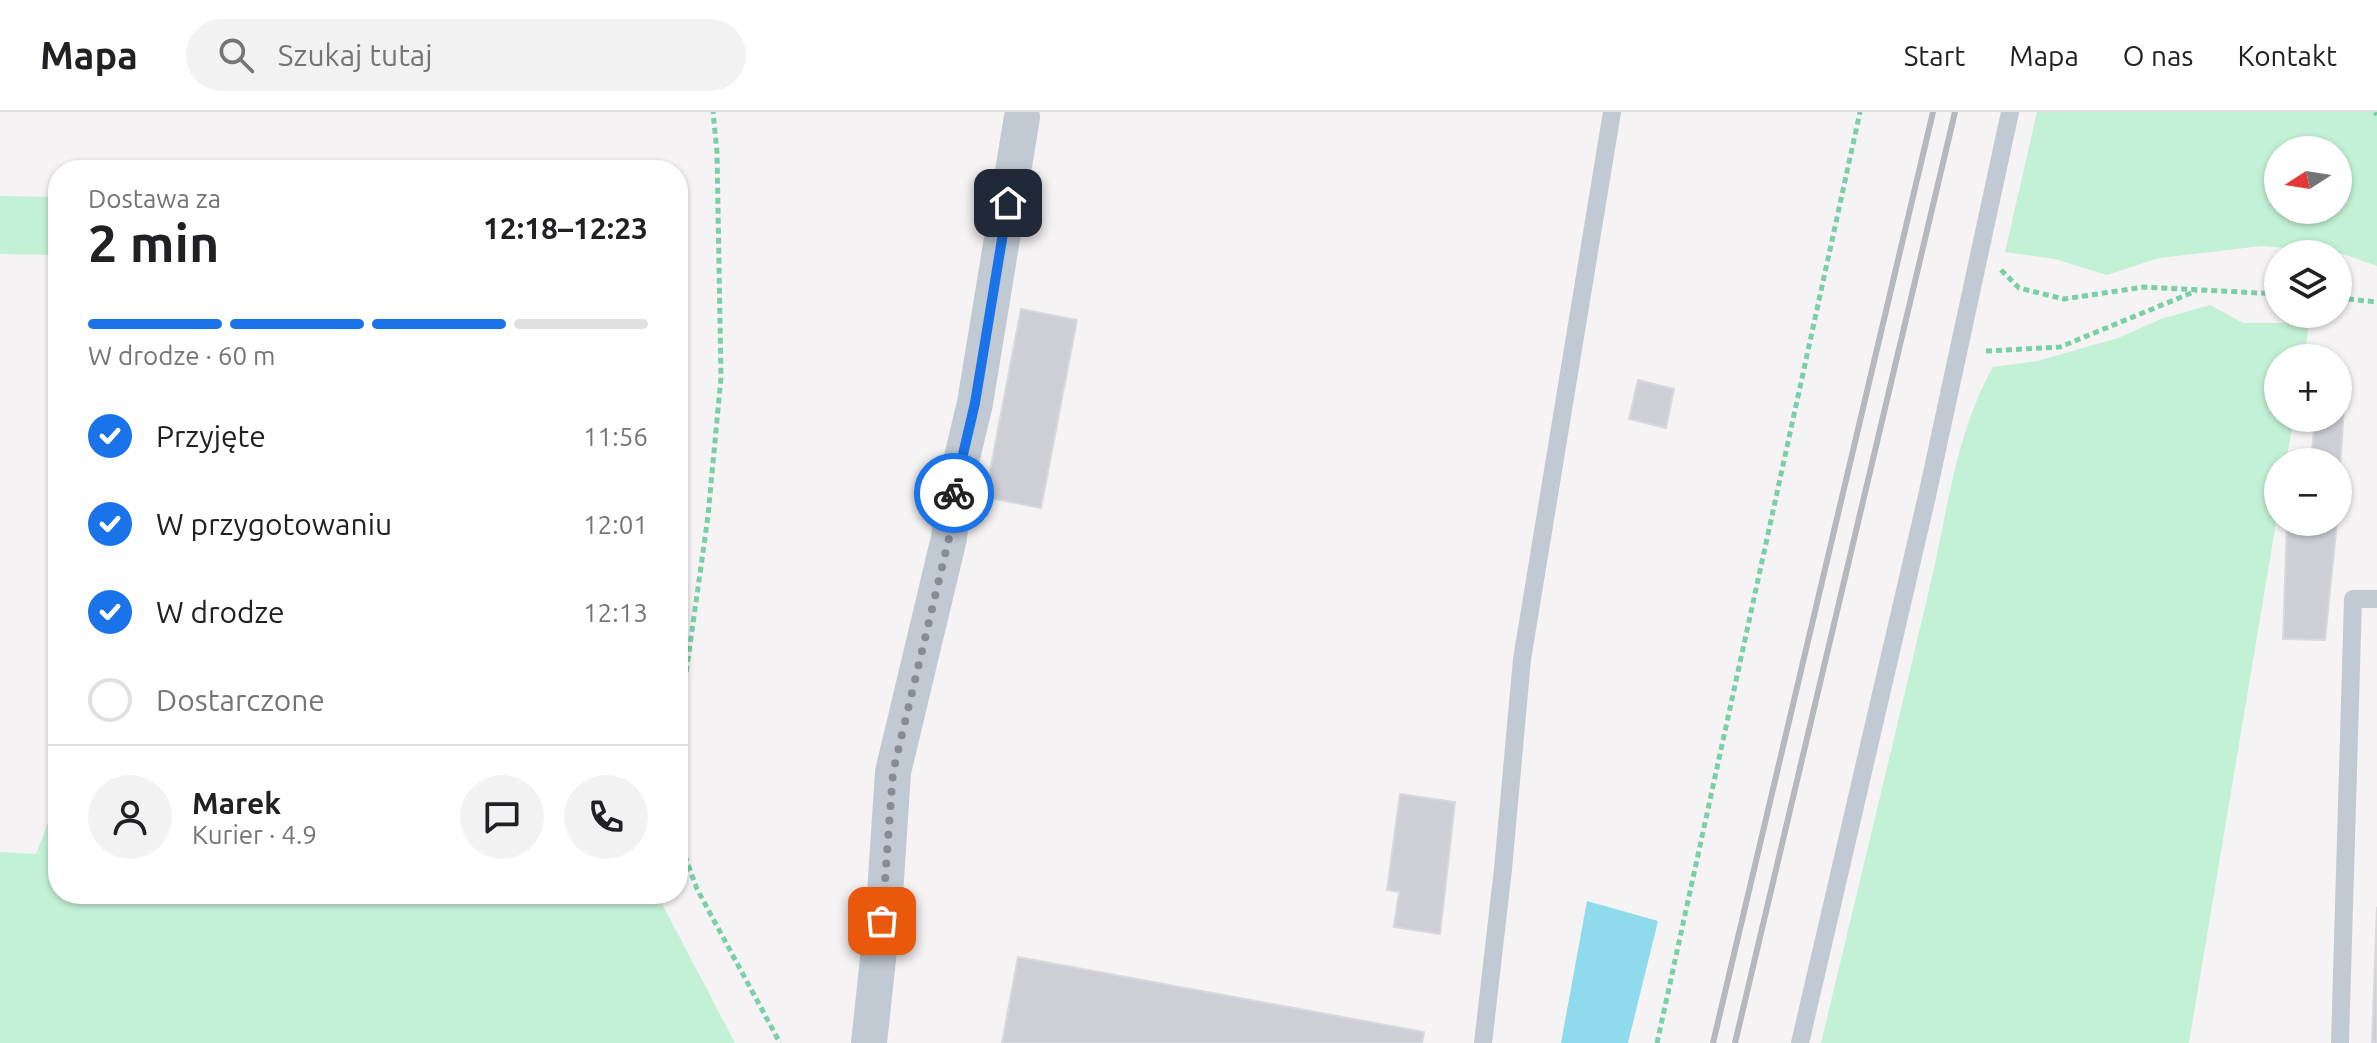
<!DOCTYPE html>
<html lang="pl">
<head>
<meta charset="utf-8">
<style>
	:root { --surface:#fff; --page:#f2f2f2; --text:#202124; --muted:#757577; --line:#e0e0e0; --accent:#1a73e8 }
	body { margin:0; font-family:Ubuntu,sans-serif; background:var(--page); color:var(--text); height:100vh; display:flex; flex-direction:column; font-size:30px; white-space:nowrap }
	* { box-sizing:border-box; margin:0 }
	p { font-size:26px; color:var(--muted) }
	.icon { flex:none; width:44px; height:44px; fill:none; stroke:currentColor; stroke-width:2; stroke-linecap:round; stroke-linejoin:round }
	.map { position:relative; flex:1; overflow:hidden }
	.sheet { position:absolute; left:48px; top:48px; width:640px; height:744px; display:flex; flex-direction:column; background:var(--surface); border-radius:32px; box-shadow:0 2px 6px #0004 }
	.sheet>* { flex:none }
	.needle { width:52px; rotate:258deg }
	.tools { position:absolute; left:2264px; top:24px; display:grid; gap:16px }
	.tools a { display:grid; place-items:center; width:88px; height:88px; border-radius:50%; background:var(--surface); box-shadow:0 2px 6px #0004; font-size:40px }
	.pin { position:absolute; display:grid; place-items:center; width:68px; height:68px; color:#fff; margin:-34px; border-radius:16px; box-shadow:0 4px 12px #0006 }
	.courier { position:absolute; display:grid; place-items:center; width:80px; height:80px; margin:-40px; border:6px solid #1a73e8; border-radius:50%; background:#fff; color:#222; box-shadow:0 2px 10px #0007 }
	.overview em { font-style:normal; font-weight:600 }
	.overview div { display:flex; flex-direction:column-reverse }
	.overview { display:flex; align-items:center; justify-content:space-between; height:136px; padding:0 40px }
	h1 { font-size:52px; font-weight:600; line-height:60px }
	.bar { display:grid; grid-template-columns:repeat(4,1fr); gap:12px 8px; align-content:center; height:96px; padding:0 40px }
	.bar i { height:10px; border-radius:6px; background:var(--line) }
	.bar .active { background:var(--accent) }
	.bar p { grid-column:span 4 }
	.line { display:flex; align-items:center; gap:20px; padding:0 40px; border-top:2px solid var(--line) }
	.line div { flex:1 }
	.round { display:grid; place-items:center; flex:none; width:84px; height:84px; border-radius:42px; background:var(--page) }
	ol { padding:0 40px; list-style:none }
	li { display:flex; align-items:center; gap:24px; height:88px }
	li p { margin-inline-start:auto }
	li .icon { padding:8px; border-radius:50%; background:var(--accent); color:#fff; stroke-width:4 }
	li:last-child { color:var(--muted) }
	li i { width:44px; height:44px; border:4px solid var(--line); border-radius:50% }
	header { display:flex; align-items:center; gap:48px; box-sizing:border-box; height:112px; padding:0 40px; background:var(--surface); border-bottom:2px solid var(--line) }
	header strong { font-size:38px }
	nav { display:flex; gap:44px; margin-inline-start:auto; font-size:28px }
	.search { width:560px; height:72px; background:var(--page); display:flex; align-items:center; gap:20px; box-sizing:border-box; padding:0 28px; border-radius:44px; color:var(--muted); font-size:30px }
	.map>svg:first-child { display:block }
</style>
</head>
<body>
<header>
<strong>Mapa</strong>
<div class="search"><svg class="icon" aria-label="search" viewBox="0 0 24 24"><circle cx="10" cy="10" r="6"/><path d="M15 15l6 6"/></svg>Szukaj tutaj</div>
<nav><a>Start</a><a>Mapa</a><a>O nas</a><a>Kontakt</a></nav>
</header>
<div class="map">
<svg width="2377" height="931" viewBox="0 0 2377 931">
	<rect width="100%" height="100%" fill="#f5f3f3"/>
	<g fill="#c3f1d5" fill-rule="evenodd">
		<path d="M 2037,0 L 2377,0 L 2377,154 L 2340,141 L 2262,134 L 2159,146 L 2107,163 L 2055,147 L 2005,140 ZM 2278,38 L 2338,38 L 2338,98 L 2278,98 Z"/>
		<path d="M 0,84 L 58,85 L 58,143 L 0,142 Z"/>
		<path d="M 2210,193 L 2243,211 L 2309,211 L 2304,246 L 2278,246 L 2278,306 L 2294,306 L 2286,350 L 2278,350 L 2278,399 L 2189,931 L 1821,931 C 1857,781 1893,632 1928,482 C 1947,406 1954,324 1993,255 L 2037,249 L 2118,226 L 2161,207 Z"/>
		<path d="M 58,685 L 58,782 L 657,782 L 735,931 L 0,931 L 0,740 L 36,742 Z"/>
	</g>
	<path fill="#90daee" d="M 1587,789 L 1658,809 L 1628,931 L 1561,931 Z"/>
	<g fill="#cdcfd5" stroke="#d7d9de" stroke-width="2">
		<path d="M 1021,197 L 1077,208 L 1041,396 L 985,385 Z"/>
		<path d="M 1638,268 L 1674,277 L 1666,316 L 1629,307 Z"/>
		<path d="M 2338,295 L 2344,295 L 2338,387 L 2338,350 L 2311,350 L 2315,306 L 2338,306 Z"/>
		<path d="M 2287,410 L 2337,410 L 2325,528 L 2283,527 Z"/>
		<path d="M 1400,682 L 1455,690 L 1440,822 L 1394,815 L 1399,780 L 1387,778 Z"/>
		<path d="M 2377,795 L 2377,931 L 2372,931 Z"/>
		<path d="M 1018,845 L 1424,920 L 1422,931 L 1002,931 Z"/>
	</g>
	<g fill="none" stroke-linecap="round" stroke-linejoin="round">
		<g stroke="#7ad0a6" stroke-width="5" stroke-dasharray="6 4" stroke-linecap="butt">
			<path d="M 2375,0 L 2377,3"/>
			<path d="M 2001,158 L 2019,176 L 2064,187 L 2144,175 L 2278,182"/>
			<path d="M 2338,186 L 2377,190"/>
			<path d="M 1986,239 L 2060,235 L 2196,179"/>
			<path d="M 678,619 L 708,404 L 721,265 L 717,40 L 713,0"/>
			<path d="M 678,725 L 697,777 L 780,931"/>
			<path d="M 1657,931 L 1860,0"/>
		</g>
		<g stroke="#c1cad2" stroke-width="18">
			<path d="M 1483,931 L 1503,757 L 1522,547 L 1612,0"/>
			<path d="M 1800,931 L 1927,384 L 2010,0"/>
			<path d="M 2340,931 L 2353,487 L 2377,487"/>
		</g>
		<path stroke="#c1cad2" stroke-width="36" d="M 869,931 L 885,782 L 893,660 L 949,426 L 955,375 L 975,291 L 1022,5"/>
		<g stroke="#b5b8bd" stroke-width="6">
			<path d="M 1713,931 L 1933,0"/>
			<path d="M 1735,931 L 1955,0"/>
		</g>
	</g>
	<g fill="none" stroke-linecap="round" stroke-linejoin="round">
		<path stroke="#868d94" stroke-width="8" stroke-dasharray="0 14.4" d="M 882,809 L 893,660 L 949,426 L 954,381"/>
		<path stroke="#1a73e8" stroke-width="10" d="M 954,381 L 975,291 L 1008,91"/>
	</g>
</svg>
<div class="tools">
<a><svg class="needle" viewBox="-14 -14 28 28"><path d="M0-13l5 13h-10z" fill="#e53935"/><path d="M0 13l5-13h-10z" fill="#757577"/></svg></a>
<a><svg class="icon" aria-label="layers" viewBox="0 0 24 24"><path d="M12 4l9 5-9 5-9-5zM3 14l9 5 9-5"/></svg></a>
<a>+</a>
<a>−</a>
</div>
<div class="pin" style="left:882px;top:809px;background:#ea580c"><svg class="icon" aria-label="bag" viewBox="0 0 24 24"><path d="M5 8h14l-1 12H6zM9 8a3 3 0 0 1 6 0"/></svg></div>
<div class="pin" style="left:1008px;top:91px;background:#1f2937"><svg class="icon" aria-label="home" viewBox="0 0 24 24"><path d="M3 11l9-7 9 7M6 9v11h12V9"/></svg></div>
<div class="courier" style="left:954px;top:381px"><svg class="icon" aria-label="bike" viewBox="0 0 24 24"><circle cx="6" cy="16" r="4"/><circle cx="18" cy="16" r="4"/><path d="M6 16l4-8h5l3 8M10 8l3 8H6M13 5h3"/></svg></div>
<section class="sheet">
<div class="overview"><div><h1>2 min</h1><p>Dostawa za</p></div><em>12:18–12:23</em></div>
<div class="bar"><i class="active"></i><i class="active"></i><i class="active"></i><i></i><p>W drodze · 60 m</p></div>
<ol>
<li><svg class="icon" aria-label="check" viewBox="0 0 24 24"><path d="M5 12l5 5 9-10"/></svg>Przyjęte<p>11:56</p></li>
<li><svg class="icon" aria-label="check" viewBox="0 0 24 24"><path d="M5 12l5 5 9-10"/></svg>W przygotowaniu<p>12:01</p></li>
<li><svg class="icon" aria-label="check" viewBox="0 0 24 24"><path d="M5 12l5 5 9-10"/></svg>W drodze<p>12:13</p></li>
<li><i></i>Dostarczone</li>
</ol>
<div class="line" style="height:144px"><a class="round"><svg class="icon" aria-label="person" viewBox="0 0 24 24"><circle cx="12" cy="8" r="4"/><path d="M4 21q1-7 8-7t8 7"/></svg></a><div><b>Marek</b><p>Kurier · 4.9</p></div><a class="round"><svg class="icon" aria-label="chat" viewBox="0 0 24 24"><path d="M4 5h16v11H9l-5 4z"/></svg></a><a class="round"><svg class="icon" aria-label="phone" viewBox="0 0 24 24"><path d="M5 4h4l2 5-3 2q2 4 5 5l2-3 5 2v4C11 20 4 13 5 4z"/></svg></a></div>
</section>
</div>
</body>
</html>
